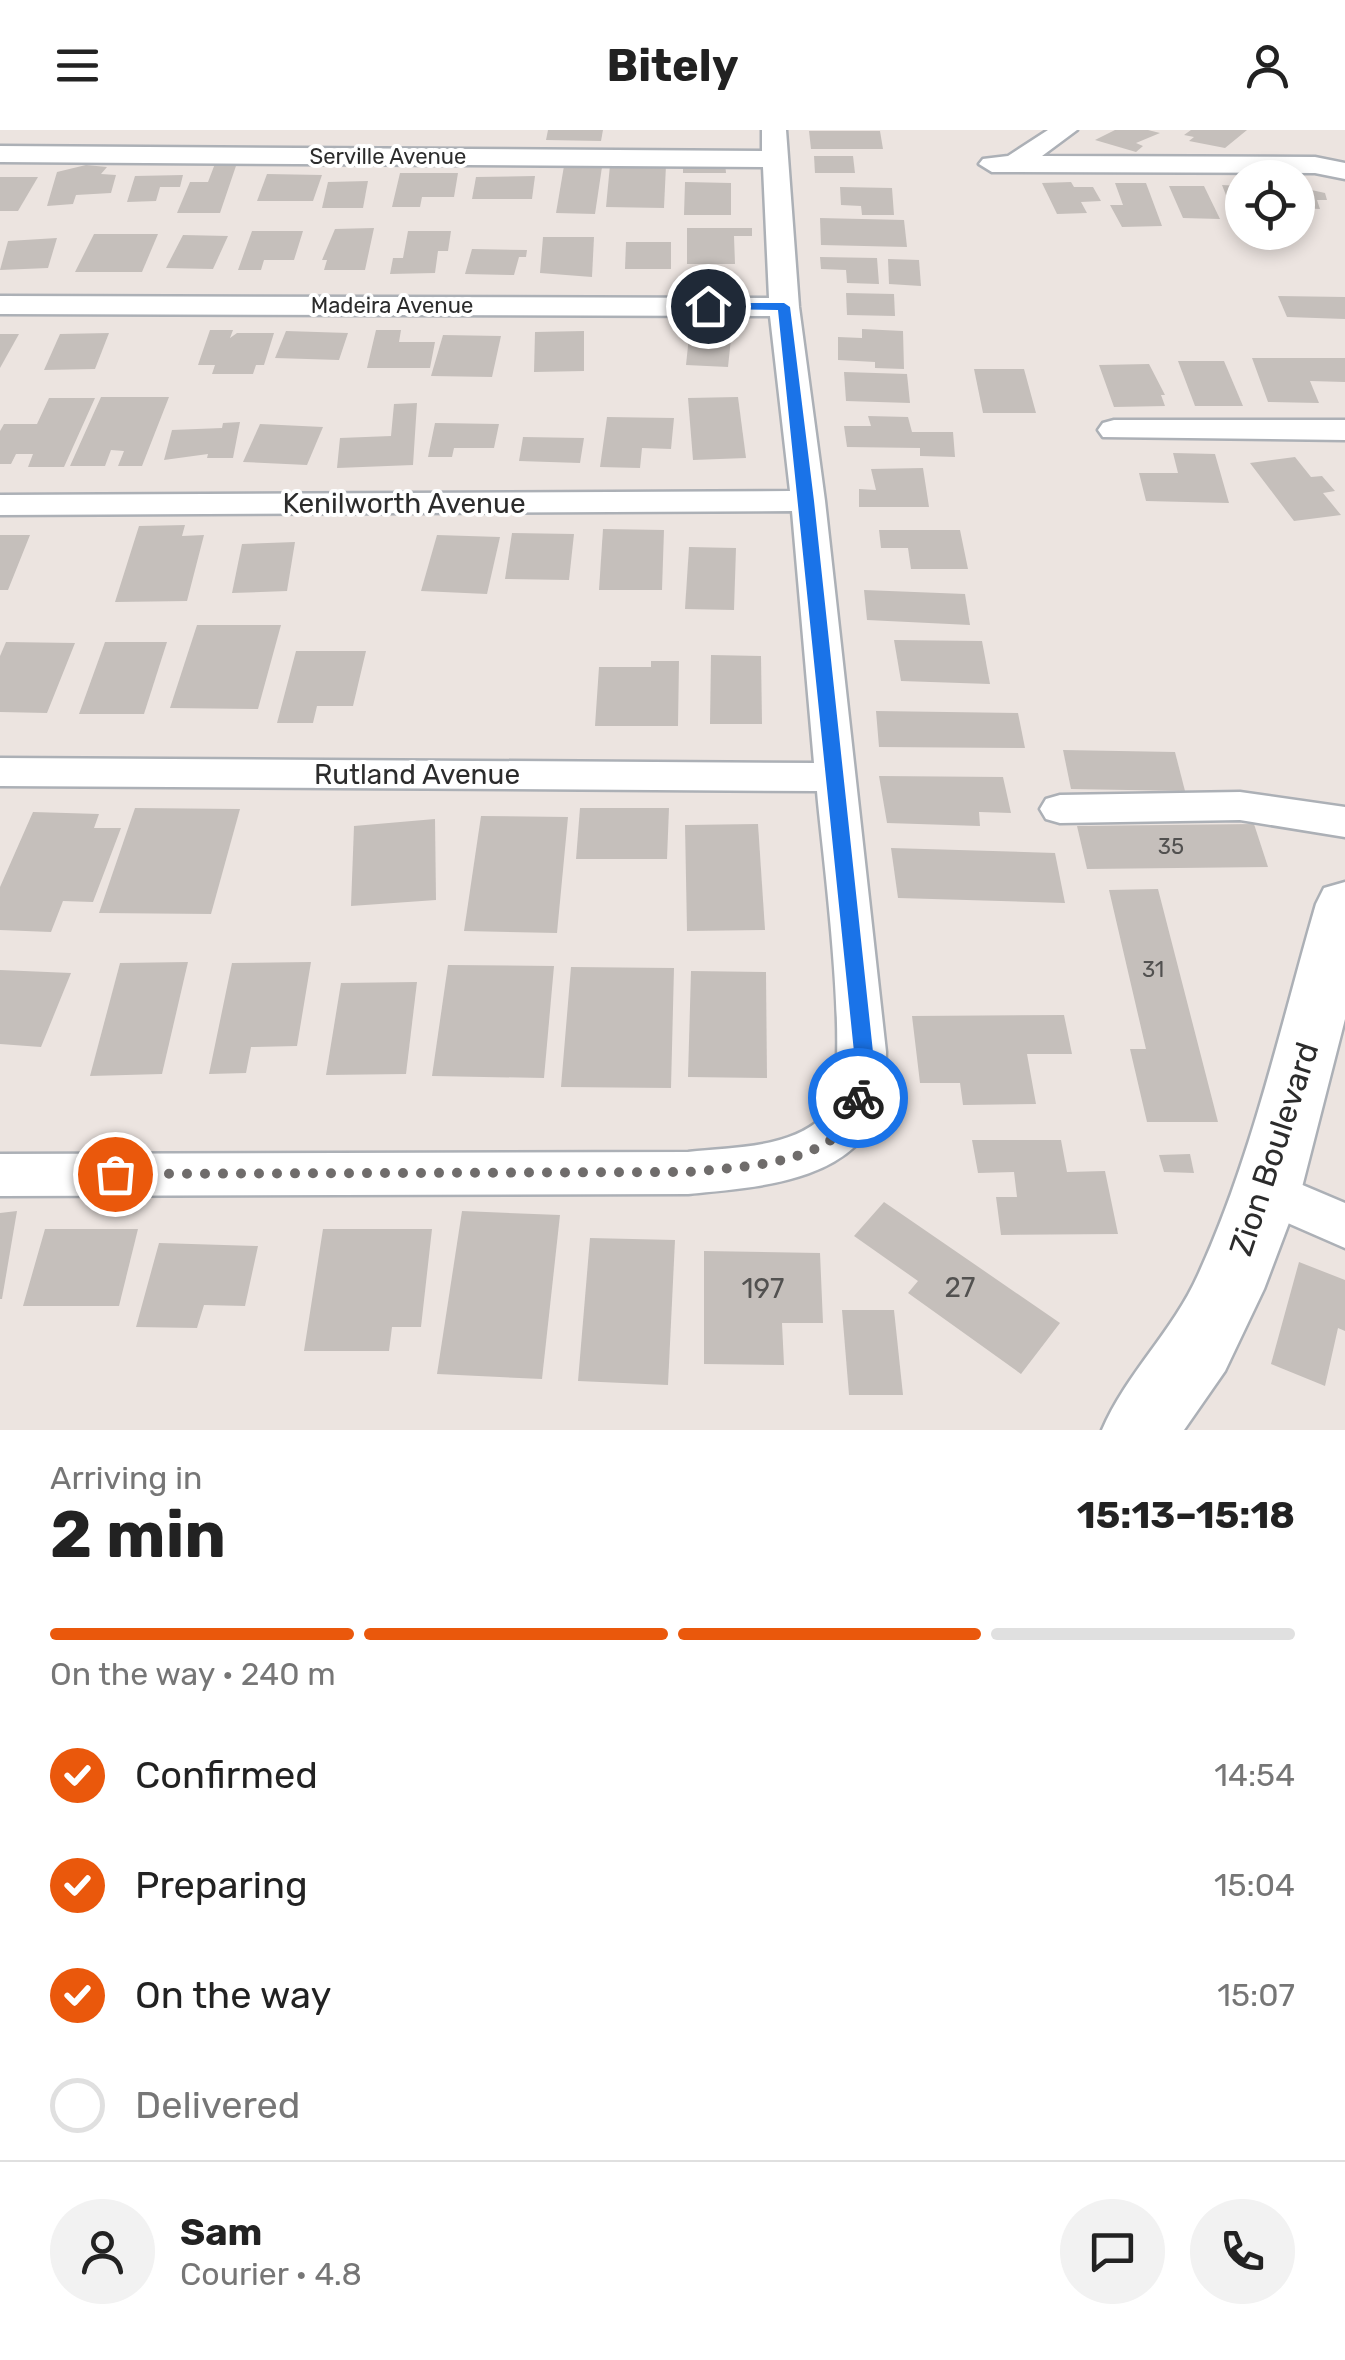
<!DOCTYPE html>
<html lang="en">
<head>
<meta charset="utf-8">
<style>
	:root { --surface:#fff; --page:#f2f2f2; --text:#222; --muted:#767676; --line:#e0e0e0; --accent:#ea580c }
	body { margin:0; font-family:Rubik,sans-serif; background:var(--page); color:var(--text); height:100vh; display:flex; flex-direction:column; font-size:38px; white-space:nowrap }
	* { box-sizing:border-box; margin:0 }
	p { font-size:32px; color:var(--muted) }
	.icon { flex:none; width:55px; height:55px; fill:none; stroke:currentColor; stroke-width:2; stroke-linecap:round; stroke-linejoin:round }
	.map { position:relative; height:1300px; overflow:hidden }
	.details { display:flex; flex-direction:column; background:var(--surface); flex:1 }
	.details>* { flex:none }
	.buttons { position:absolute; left:1225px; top:30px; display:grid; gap:20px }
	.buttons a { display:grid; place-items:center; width:90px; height:90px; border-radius:50%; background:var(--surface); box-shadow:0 5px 15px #0003; font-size:50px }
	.pin { position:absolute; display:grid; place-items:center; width:85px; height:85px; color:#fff; margin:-42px; border:5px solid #fff; border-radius:50%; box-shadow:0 2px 10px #0007 }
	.courier { position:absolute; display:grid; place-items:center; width:100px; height:100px; margin:-50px; border:8px solid #1a73e8; border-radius:50%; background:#fff; color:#222; box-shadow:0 2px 12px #0007 }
	.headline em { font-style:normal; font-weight:700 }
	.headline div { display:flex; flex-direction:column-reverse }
	.headline { display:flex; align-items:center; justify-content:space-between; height:170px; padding:0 50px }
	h1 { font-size:65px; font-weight:700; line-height:75px }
	.bar { display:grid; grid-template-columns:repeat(4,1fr); gap:15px 10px; align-content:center; height:120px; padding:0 50px }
	.bar i { height:12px; border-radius:8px; background:var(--line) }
	.bar .active { background:var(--accent) }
	.bar p { grid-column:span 4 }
	.line { display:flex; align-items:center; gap:25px; padding:0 50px; border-top:2px solid var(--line) }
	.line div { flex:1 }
	.round { display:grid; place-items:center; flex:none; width:105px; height:105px; border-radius:52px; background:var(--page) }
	ol { padding:0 50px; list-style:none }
	li { display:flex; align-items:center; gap:30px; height:110px }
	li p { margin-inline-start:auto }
	li .icon { padding:10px; border-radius:50%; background:var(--accent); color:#fff; stroke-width:4 }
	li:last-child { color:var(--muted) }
	li i { width:55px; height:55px; border:5px solid var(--line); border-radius:50% }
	header { display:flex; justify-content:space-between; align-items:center; height:130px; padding:0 50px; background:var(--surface); font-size:45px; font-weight:700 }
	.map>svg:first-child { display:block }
</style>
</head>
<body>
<header><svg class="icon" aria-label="menu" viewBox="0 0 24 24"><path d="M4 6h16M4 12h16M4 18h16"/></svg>Bitely<svg class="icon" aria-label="person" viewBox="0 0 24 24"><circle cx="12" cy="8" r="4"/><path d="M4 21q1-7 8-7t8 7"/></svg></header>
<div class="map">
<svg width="1345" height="1300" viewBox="0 0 1345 1300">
	<rect width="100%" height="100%" fill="#ece4e0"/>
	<g fill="#c5bfbb">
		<path d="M 548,0 L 603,0 L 601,11 L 546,10 Z"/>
		<path d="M 1115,0 L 1148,0 L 1160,3 L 1136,13 L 1143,16 L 1136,22 L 1095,10 Z"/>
		<path d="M 1191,0 L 1247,0 L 1225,18 L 1189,11 L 1194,7 L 1184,5 Z"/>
		<path d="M 809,1 L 880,1 L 883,19 L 811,19 Z"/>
		<path d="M 814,26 L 853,26 L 855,43 L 815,43 Z"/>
		<path d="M 238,30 L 220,83 L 177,83 L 190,52 L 208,52 L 216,31 Z"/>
		<path d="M 683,32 L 725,32 L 726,43 L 683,43 Z"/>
		<path d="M 86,35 L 107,37 L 101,44 L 116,45 L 111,63 L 76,65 L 73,74 L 47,76 L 57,42 Z"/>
		<path d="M 610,35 L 666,35 L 664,78 L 606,77 Z"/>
		<path d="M 564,36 L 602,37 L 595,84 L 556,83 Z"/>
		<path d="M 400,43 L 458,43 L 454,67 L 422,67 L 420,77 L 392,77 Z"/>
		<path d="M 267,44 L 322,45 L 313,71 L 257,71 Z"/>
		<path d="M 183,45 L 180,57 L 160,57 L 156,71 L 127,72 L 135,46 Z"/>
		<path d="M 535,46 L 532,69 L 472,69 L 476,47 Z"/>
		<path d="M 0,47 L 38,47 L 18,81 L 0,81 Z"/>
		<path d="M 368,51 L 363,78 L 322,78 L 328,52 Z"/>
		<path d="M 685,52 L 731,53 L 731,85 L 684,85 Z"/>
		<path d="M 1071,52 L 1074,57 L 1093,57 L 1101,71 L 1081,72 L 1087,83 L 1057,84 L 1042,53 Z"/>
		<path d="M 1115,53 L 1146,53 L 1162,96 L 1122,97 L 1110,75 L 1123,75 Z"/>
		<path d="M 1222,55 L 1242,56 L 1242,78 L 1231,78 Z"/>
		<path d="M 1169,56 L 1204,56 L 1220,89 L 1183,88 Z"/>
		<path d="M 840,57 L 892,58 L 894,85 L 862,85 L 861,76 L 841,75 Z"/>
		<path d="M 1298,57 L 1325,63 L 1327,70 L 1317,70 L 1320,79 L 1298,78 Z"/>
		<path d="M 820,88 L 904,90 L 907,117 L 821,115 Z"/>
		<path d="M 374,98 L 365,140 L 324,140 L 327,130 L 322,130 L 335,99 Z"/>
		<path d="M 687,98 L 752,98 L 752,106 L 734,106 L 735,134 L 687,134 Z"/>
		<path d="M 252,101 L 303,101 L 294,130 L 264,130 L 261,140 L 238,140 Z"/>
		<path d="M 408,101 L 451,101 L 448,121 L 438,121 L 435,143 L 390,144 L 393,128 L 403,128 Z"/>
		<path d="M 94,104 L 158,104 L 142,142 L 75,142 Z"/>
		<path d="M 183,105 L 228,106 L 213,139 L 166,138 Z"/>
		<path d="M 543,107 L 594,107 L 592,147 L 540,143 Z"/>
		<path d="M 57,108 L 48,138 L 0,140 L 8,111 Z"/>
		<path d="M 626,112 L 671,112 L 671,139 L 625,139 Z"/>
		<path d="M 472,119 L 527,120 L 526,127 L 519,127 L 514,145 L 465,144 Z"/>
		<path d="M 820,127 L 877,128 L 879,154 L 847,153 L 846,140 L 821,139 Z"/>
		<path d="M 888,129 L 919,130 L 921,156 L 889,154 Z"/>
		<path d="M 846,163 L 894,164 L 895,186 L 847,185 Z"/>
		<path d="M 1278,166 L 1345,167 L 1345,189 L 1287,187 Z"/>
		<path d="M 690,197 L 732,199 L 728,237 L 686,235 Z"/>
		<path d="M 862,199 L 903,201 L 904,239 L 875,238 L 875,232 L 838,230 L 838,207 L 862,208 Z"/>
		<path d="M 210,200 L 233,200 L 230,208 L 237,203 L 274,203 L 264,235 L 256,235 L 253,244 L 212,244 L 215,235 L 198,235 Z"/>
		<path d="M 376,200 L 401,200 L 399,212 L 435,212 L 430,238 L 367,238 Z"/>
		<path d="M 286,201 L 348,203 L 339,230 L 275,228 Z"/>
		<path d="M 584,201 L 584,241 L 534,242 L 535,202 Z"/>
		<path d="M 109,203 L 95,239 L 44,240 L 60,204 Z"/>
		<path d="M 0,204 L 19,204 L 0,238 Z"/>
		<path d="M 443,205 L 501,206 L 492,247 L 431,246 Z"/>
		<path d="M 1252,228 L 1345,228 L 1345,252 L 1310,251 L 1319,273 L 1268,272 Z"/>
		<path d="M 1178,231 L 1224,231 L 1243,276 L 1195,276 Z"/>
		<path d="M 1149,234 L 1165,265 L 1161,265 L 1165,276 L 1114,277 L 1099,235 Z"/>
		<path d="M 974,239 L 1024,239 L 1036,283 L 983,283 Z"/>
		<path d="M 844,242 L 907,244 L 910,273 L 846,271 Z"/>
		<path d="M 101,267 L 169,267 L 142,336 L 118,336 L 124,321 L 111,320 L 105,336 L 70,336 Z"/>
		<path d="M 738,267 L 746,328 L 693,330 L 688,268 Z"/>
		<path d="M 49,268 L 95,268 L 64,337 L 28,337 L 33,324 L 16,324 L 11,334 L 0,334 L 0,301 L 4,294 L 37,294 Z"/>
		<path d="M 417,273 L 413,335 L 337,338 L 340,308 L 391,306 L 394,274 Z"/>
		<path d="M 868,286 L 908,287 L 912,302 L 953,302 L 955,327 L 920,326 L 920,318 L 847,317 L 844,296 L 871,296 Z"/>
		<path d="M 607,287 L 674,288 L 671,319 L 642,318 L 640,338 L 600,337 Z"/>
		<path d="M 240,292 L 233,328 L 207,328 L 208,324 L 164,330 L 172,300 L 222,298 L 223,293 Z"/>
		<path d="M 435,293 L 499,294 L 494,318 L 454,318 L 452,327 L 428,327 Z"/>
		<path d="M 260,294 L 323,297 L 307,335 L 243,332 Z"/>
		<path d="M 523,307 L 584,308 L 580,333 L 519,331 Z"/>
		<path d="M 1173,323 L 1215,324 L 1229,373 L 1146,371 L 1139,343 L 1178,343 Z"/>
		<path d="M 1295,327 L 1311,347 L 1322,346 L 1335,361 L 1323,363 L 1341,385 L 1294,391 L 1250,333 Z"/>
		<path d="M 923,338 L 929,377 L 859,377 L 859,359 L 876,360 L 871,339 Z"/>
		<path d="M 185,395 L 182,406 L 204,405 L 187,471 L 115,472 L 139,396 Z"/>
		<path d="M 603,399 L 664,400 L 662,460 L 599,460 Z"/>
		<path d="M 879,400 L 960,400 L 968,439 L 911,439 L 908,418 L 881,418 Z"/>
		<path d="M 512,403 L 574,404 L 569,450 L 505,449 Z"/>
		<path d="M 0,405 L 30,405 L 8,460 L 0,460 Z"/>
		<path d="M 437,405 L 500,407 L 487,464 L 421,461 Z"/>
		<path d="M 295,412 L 287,461 L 232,463 L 242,414 Z"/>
		<path d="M 689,417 L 736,418 L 734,480 L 685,479 Z"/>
		<path d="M 864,460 L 965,464 L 970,495 L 867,490 Z"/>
		<path d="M 197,495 L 281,495 L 258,579 L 170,578 Z"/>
		<path d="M 894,510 L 982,511 L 990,554 L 901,551 Z"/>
		<path d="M 6,512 L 75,513 L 47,583 L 0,582 L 0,526 Z"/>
		<path d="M 105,512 L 167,512 L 144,584 L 79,584 Z"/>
		<path d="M 296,521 L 366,521 L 353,576 L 317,576 L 313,593 L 277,593 Z"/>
		<path d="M 711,525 L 761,526 L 762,594 L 710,594 Z"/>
		<path d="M 651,531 L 679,531 L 678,596 L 595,596 L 599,537 L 651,537 Z"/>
		<path d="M 876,581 L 1018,583 L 1025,618 L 879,617 Z"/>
		<path d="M 1063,620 L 1175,622 L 1185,661 L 1071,659 Z"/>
		<path d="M 879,646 L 1003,647 L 1011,683 L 979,682 L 980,696 L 887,693 Z"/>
		<path d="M 135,678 L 240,679 L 211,784 L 99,783 Z"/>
		<path d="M 580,678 L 669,678 L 667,729 L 576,729 Z"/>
		<path d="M 33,682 L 99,684 L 94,698 L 121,698 L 93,772 L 63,771 L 51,802 L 0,800 L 0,757 Z"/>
		<path d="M 481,686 L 568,687 L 557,803 L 464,801 Z"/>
		<path d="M 435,689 L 436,770 L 351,776 L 354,696 Z"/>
		<path d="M 758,694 L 765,800 L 687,801 L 685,695 Z"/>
		<path d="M 1254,694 L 1268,737 L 1087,739 L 1077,696 Z"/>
		<path d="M 891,718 L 1055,723 L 1065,773 L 898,768 Z"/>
		<path d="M 1158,759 L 1218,992 L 1147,992 L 1130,919 L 1146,919 L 1109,760 Z"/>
		<path d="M 188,832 L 162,944 L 90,946 L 120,833 Z"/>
		<path d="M 311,832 L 297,916 L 251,917 L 246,943 L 209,944 L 232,833 Z"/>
		<path d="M 448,835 L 554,836 L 544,948 L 432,946 Z"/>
		<path d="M 571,837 L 674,838 L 671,958 L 561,957 Z"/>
		<path d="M 0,840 L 71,843 L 41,917 L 0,914 Z"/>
		<path d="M 691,841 L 766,842 L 767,948 L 688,947 Z"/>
		<path d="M 417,852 L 406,944 L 326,945 L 341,853 Z"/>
		<path d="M 1064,885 L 1072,924 L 1027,924 L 1036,974 L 963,975 L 960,953 L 920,953 L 912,886 Z"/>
		<path d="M 972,1010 L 1061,1010 L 1067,1042 L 1105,1041 L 1118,1104 L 1001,1105 L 996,1067 L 1017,1067 L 1014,1042 L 978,1043 Z"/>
		<path d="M 1190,1024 L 1194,1043 L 1164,1042 L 1159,1025 Z"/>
		<path d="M 884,1072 L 1060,1193 L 1021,1244 L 908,1163 L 918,1151 L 854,1106 Z"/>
		<path d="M 17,1081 L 2,1169 L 0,1169 L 0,1083 Z"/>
		<path d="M 462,1081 L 560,1085 L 542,1249 L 437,1244 Z"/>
		<path d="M 45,1099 L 138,1099 L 119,1176 L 23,1176 Z"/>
		<path d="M 323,1099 L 432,1099 L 421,1197 L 392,1197 L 389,1221 L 304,1221 Z"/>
		<path d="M 590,1108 L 675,1110 L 668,1255 L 578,1251 Z"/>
		<path d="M 159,1113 L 258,1116 L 245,1176 L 204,1175 L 197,1198 L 136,1197 Z"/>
		<path d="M 704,1121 L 820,1123 L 823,1193 L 782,1193 L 784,1235 L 704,1234 Z"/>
		<path d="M 1299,1132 L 1345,1150 L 1345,1201 L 1338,1198 L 1325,1256 L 1271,1234 Z"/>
		<path d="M 842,1180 L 894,1180 L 903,1265 L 849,1265 Z"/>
	</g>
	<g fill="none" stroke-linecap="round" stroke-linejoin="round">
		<defs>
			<g id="minor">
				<path d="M 762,0 L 786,0 L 799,177 L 825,371 L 886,922 C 885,939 887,959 881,976 C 855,1053 756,1057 688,1064 L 0,1066 L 0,1024 L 688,1022 C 733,1017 791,1019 825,985 C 855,956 821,713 817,661 L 0,656 L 0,628 L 814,633 L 792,381 L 0,385 L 0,365 L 790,361 L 770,186 L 0,184 L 0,166 L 769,168 L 763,37 L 0,32 L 0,16 L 762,21 Z"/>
				<path d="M 1048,0 L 1077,0 L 1042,26 L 1315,27 L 1345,33 L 1345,49 L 1315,43 L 992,42 L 979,34 L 983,29 L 1008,26 Z"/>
				<path d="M 1114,290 L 1345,290 L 1345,310 L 1103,307 L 1098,300 L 1103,293 Z"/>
				<path d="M 1240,662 L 1345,677 L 1345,707 L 1240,690 L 1060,693 L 1046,689 L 1040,679 L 1046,669 L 1060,665 Z"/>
				<path d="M 1267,1040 L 1345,1073 L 1345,1118 L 1249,1076 L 1242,1061 L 1249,1046 Z"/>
			</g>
			<path id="secondary" d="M 1345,752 L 1345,889 L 1301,1061 L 1264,1159 L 1225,1241 L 1184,1300 L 1102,1300 C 1126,1244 1173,1201 1198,1145 C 1252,1027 1280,898 1316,774 L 1324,758 Z"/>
		</defs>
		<use href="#minor" stroke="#acb0b6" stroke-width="5"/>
		<use href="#secondary" stroke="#acb0b6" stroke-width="5"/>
		<use href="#minor" fill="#fff" fill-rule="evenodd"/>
		<use href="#secondary" fill="#fff" fill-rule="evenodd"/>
	</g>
	<path fill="#1a73e8" d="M 708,173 L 784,173 L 790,177 L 814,371 L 873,922 L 867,968 L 858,976 L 848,968 L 854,922 L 778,180 L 704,179 Z"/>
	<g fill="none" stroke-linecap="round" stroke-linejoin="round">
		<path stroke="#6f6c6b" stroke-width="10" stroke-dasharray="0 18" d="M 115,1044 L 688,1042 C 739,1037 849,1035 858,968"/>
	</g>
	<g text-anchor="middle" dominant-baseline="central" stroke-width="8" stroke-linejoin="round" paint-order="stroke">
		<g font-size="22" fill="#2c2c2c" stroke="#fff">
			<text x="388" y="26">Serville Avenue</text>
			<text x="392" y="175">Madeira Avenue</text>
		</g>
		<g font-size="22" fill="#525150">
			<text x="1171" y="716">35</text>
			<text x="1153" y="839">31</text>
		</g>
		<g font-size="28" fill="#2c2c2c" stroke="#fff">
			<text x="404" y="373">Kenilworth Avenue</text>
			<text x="417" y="644">Rutland Avenue</text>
		</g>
		<g font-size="28" fill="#525150">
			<text x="960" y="1157">27</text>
			<text x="763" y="1158">197</text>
		</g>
		<g font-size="32" fill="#2c2c2c" stroke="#fff">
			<text transform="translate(1274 1019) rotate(-72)">Zion Boulevard</text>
		</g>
	</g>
</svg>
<div class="buttons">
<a><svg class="icon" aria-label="locate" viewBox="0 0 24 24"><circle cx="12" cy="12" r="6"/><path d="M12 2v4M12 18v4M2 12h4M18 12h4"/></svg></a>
</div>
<div class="pin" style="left:115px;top:1044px;background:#ea580c"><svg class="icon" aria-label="bag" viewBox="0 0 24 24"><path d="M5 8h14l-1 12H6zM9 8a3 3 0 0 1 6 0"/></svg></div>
<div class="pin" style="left:708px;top:176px;background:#1f2937"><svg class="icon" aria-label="home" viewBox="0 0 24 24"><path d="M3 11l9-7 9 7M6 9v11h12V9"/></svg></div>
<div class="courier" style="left:858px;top:968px"><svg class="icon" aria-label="bike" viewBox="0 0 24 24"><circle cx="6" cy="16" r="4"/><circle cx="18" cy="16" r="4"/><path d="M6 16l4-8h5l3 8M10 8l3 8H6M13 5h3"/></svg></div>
</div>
<section class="details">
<div class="headline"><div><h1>2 min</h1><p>Arriving in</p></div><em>15:13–15:18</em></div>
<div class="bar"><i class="active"></i><i class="active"></i><i class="active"></i><i></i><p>On the way · 240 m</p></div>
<ol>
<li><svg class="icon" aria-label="check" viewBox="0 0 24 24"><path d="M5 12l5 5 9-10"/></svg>Confirmed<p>14:54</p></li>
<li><svg class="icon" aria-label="check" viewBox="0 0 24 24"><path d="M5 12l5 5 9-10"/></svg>Preparing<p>15:04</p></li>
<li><svg class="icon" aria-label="check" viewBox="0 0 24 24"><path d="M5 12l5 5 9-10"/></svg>On the way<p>15:07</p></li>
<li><i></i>Delivered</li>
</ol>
<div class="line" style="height:180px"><a class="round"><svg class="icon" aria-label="person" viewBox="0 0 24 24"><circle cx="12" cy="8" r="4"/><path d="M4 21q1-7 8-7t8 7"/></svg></a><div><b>Sam</b><p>Courier · 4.8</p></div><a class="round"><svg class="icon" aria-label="chat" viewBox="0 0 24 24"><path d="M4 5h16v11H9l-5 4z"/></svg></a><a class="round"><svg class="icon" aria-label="phone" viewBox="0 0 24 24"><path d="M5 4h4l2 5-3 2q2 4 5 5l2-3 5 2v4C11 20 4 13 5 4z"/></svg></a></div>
</section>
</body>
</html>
